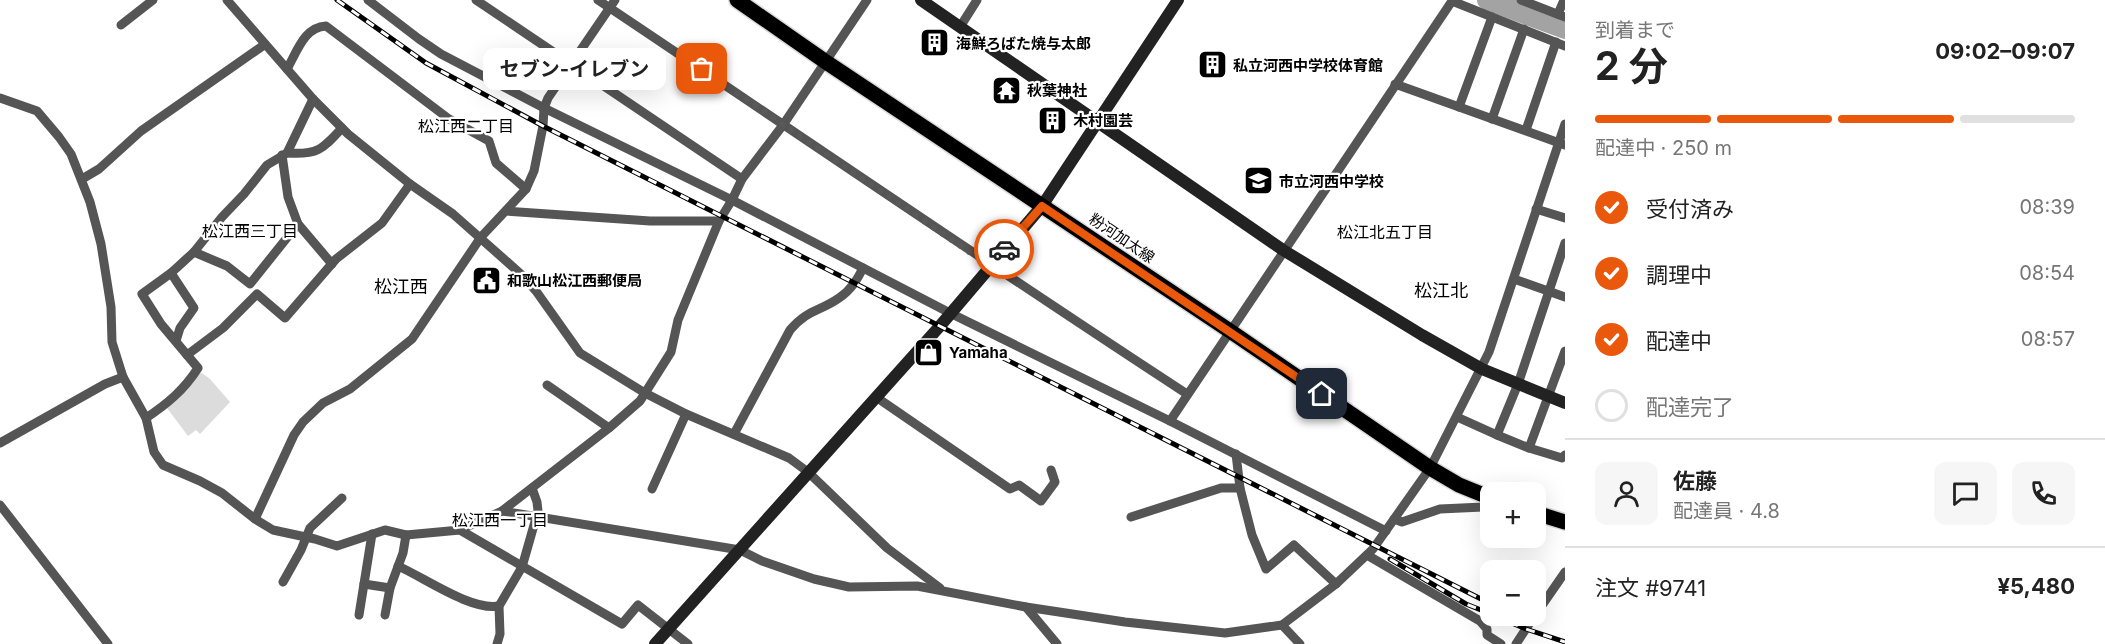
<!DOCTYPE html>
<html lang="ja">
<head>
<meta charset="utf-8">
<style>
	:root { --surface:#fff; --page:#f6f6f6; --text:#222; --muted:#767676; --line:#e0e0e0; --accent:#ea580c }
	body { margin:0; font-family:Inter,"Noto Sans JP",sans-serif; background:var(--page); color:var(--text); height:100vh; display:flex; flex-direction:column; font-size:22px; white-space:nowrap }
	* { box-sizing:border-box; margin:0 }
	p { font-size:20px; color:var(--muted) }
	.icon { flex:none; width:33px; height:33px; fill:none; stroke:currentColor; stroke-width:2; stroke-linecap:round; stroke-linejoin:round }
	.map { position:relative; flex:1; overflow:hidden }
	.sheet { display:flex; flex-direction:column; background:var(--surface); width:540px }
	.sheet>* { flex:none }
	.buttons { position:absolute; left:1480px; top:482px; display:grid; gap:12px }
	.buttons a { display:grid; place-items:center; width:66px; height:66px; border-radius:12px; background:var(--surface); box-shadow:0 6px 24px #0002; font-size:30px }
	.pin { position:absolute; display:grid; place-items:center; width:51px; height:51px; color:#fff; margin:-26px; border-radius:12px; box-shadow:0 3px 9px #0006 }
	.courier { position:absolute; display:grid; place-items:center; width:60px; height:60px; margin:-30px; border:4px solid #ea580c; border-radius:50%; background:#fff; color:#222; box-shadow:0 2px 8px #0007 }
	.bubble { position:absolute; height:42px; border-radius:12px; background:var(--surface); box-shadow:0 6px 24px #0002; font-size:20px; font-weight:700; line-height:42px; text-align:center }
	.headline em { font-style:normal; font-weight:700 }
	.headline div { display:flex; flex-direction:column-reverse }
	.headline { display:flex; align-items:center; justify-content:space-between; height:102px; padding:0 30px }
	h1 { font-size:39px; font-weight:700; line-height:45px }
	.bar { display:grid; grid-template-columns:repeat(4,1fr); gap:9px 6px; align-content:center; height:72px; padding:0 30px }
	.bar i { height:8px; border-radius:4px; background:var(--line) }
	.bar .on { background:var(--accent) }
	.bar p { grid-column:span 4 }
	.line { display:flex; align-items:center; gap:15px; padding:0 30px; border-top:2px solid var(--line) }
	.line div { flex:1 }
	.round { display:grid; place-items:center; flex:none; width:63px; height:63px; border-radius:12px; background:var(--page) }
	ol { padding:0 30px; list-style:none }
	li { display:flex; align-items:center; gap:18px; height:66px }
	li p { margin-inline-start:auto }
	li .icon { padding:6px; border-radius:50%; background:var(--accent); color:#fff; stroke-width:4 }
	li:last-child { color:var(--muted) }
	li i { width:33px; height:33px; border:3px solid var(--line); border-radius:50% }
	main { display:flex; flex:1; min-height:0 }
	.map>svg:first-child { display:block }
</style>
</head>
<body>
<main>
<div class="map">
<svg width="1565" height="644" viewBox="0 0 1565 644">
	<rect width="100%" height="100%" fill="#fff"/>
	<path fill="#dcdcdc" d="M 202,373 L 210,379 L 230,402 L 200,434 L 196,430 L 188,436 L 167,408 L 197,374 Z"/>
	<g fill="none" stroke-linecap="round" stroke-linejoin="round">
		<path stroke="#a3a3a3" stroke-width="20" d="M 1487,0 L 1565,29"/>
		<defs>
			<g id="primary">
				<path d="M 737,0 L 826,62 L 1230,331 L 1430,468 L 1459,485 L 1491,498"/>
				<path d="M 1536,513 L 1565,522"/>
			</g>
		</defs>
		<use href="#primary" stroke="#dbdbdb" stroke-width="18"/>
		<g stroke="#555" stroke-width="9">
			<path d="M 227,0 L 313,99 L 348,134 L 410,184 L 453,214 L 522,275 L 536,291 L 580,353 L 645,393 L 686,414 L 789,458 L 808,472 L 887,548 L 940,588"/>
			<path d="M 368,0 L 419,39 L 441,54 L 544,108 L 732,200 L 950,313 L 1170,421 L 1386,531"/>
			<path d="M 476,0 L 742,179"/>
			<path d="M 598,0 C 794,131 989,265 1187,394"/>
			<path d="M 1521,0 L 1565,17"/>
			<path d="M 1558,14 L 1564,0"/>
			<path d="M 121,25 L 153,0"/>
			<path d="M 960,27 L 977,0"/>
			<path d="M 287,69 C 297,52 304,27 326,26 L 449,119 L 489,141 L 496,163 L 526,189"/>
			<path d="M 1395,84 L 1565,145"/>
			<path d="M 0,98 L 37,111 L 59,137 L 71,154 L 90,202 L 101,244 L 111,307 L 112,342 L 123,377 L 146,418 L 154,452 L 163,465 L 200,481 L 222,493 L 255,519 L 273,530 L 315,539 L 337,546 L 385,530 L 406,535 L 460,530 L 502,511 L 609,428 L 640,401 L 671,352 L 678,320 L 719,221 L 732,200 L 742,179 L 783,125 L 867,0"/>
			<path d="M 1459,107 L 1492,17"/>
			<path d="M 1492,119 L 1524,29"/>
			<path d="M 1526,130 L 1556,42"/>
			<path d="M 287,153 C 317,155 322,150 342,128"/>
			<path d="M 282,155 L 288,197 L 298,224 L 332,264"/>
			<path d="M 82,179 L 99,169 L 141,131 L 264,45"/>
			<path d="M 1536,209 L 1565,218"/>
			<path d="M 506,211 L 650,221 L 719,221"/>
			<path d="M 194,252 L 227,266 L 250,284 L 298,224"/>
			<path d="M 171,273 L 194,308 L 180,328 L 176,341"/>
			<path d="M 1514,279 L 1565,297"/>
			<path d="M 187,355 L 223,328 L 257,294 L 285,318 L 336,259 L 382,223 L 410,184"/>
			<path d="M 547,385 L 609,428"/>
			<path d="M 876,397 L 1010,489 L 1019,485 L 1041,501 L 1055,482 L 1051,470"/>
			<path d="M 1457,417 L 1497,435 L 1518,384 L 1565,243"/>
			<path d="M 146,418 C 167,404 184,390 198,368 L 161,324 L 142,294 L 171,273 L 194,252 L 222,217 L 244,194 L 267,165 L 287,153 L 313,99"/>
			<path d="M 1170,421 L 1452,1 L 1565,46"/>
			<path d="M 734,434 L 790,330 C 808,309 819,312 839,298 C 851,290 857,280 863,268"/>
			<path d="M 1497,435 L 1529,448 L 1562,458 L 1565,455"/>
			<path d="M 0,443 L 105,384 L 123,377"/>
			<path d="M 1529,448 L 1565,351"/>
			<path d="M 1240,488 L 1252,535 L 1266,569 L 1294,545 L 1336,584"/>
			<path d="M 652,489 L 686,414"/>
			<path d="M 0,505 L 108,644"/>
			<path d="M 502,511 L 740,550 L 762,561 L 814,579 L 849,587 L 917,586 L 1026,607 L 1125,622 L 1225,633 L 1282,625 L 1336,584 L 1373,549 L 1430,468 L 1489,352 L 1565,124"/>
			<path d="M 1131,517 L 1221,488 L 1240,488 L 1236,454"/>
			<path d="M 255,519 L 294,435 L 303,422 L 323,403 L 350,389 L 412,339 L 481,237 L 526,189 L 534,171 L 543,126 L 544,108 L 548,98 L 615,0"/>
			<path d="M 1394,519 L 1402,522 L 1440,509 L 1483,507 L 1491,498"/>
			<path d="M 460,530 L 622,624 L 638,605 L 688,644"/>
			<path d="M 1367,555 L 1480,621 L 1487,629 L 1487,635 L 1501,644"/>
			<path d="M 398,566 C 425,578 471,611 499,606"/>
			<path d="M 283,582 L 301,550 L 310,528 L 342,498"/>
			<path d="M 364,584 L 390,588"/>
			<path d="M 1026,607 L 1057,644"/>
			<path d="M 1536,614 L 1565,572"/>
			<path d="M 359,615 L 372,534"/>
			<path d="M 385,615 L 390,588 L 403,553 L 406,535"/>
			<path d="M 1282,625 L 1300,644"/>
			<path d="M 497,644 L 500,634 L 499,606 L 522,567 L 538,511 L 537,502 L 532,488"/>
			<path d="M 1516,644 L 1535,615"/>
		</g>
		<g stroke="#222" stroke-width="12">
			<path d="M 921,0 L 1283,250 L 1422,335 L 1482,369 L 1565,403"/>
			<path d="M 655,644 L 940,326 L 1042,206 L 1178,0"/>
		</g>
		<use href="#primary" stroke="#000" stroke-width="15"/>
		<defs>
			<g id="rail">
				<path d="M 337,0 L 426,63 L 543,126 L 1491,604"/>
				<path d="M 1390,559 L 1466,604 L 1491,614"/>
				<path d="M 1493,615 L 1526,629 L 1565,642"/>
			</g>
		</defs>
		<use href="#rail" stroke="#000" stroke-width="5"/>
		<use href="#rail" stroke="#fff" stroke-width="3" stroke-dasharray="9" stroke-linecap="butt"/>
	</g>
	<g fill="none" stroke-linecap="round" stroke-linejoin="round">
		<path stroke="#595959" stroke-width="6" stroke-dasharray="0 10.8" d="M 702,69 L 990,266 L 1004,249"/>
		<path stroke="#ea580c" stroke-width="8" d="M 1004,249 L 1042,206 L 1322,394"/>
	</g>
	<defs>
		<symbol id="building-square" viewBox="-11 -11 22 22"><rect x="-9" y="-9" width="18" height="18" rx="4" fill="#000" stroke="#fff"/><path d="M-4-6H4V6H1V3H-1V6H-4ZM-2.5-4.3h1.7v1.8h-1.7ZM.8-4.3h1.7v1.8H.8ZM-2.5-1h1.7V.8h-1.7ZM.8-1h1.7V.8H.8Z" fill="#fff"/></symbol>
		<symbol id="temple-square" viewBox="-11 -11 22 22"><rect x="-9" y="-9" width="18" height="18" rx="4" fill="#000" stroke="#fff"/><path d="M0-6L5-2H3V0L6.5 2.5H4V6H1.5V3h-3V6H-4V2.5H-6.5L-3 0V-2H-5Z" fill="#fff"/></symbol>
		<symbol id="school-square" viewBox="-11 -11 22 22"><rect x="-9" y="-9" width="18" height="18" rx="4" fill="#000" stroke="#fff"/><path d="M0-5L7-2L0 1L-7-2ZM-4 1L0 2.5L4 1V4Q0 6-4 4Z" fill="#fff"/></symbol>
		<symbol id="civic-square" viewBox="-11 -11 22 22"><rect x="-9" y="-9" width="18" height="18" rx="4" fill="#000" stroke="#fff"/><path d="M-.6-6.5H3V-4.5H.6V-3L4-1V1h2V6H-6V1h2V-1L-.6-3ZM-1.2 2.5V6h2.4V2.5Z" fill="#fff"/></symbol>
		<symbol id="shop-square" viewBox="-11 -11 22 22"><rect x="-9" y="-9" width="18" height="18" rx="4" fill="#000" stroke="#fff"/><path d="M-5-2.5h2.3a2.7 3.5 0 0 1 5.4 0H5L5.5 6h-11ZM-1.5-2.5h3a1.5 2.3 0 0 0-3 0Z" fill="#fff"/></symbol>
	</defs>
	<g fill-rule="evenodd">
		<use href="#building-square" x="918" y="26" width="33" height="33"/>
		<use href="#building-square" x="1196" y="48" width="33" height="33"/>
		<use href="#temple-square" x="990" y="74" width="33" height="33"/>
		<use href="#building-square" x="1036" y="104" width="33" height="33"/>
		<use href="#school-square" x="1242" y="164" width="33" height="33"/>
		<use href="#civic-square" x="470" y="264" width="33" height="33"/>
		<use href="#shop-square" x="912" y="336" width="33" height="33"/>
	</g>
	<g text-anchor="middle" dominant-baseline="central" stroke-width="4.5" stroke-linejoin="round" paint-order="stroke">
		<g font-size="15" font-weight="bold" fill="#000" stroke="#fff" text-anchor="start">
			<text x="956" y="43">海鮮ろばた焼与太郎</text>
			<text x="1233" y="65">私立河西中学校体育館</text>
			<text x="1027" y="90">秋葉神社</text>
			<text x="1073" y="120">木村園芸</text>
			<text x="1279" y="181">市立河西中学校</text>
			<text x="507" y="280">和歌山松江西郵便局</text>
			<text x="949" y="352">Yamaha</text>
		</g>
		<g font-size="15" fill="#000" stroke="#fff">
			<text transform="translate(1122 238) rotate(34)">粉河加太線</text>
		</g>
		<g font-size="16" fill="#000" stroke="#fff">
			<text x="466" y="126">松江西二丁目</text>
			<text x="250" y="231">松江西三丁目</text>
			<text x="1385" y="232">松江北五丁目</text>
			<text x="500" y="520">松江西一丁目</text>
		</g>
		<g font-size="18" fill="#000" stroke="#fff">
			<text x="401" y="286">松江西</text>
			<text x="1441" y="290">松江北</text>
		</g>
	</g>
</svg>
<div class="buttons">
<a>+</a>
<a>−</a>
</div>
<div class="pin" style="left:702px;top:69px;background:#ea580c"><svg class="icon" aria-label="bag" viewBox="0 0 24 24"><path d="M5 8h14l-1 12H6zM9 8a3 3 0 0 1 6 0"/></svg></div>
<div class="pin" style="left:1322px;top:394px;background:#1f2937"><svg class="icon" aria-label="home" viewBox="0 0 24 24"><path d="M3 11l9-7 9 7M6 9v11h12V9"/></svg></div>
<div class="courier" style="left:1004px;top:249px"><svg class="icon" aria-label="car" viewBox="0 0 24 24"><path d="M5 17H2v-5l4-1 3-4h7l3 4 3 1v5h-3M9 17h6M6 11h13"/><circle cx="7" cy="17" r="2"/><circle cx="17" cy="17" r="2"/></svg></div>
<div class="bubble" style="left:483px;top:48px;width:183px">セブン-イレブン</div>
</div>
<section class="sheet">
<div class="headline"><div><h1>2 分</h1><p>到着まで</p></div><em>09:02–09:07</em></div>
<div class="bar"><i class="on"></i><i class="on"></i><i class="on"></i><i></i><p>配達中 · 250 m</p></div>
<ol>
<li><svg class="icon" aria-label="check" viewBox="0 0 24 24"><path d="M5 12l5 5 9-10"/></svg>受付済み<p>08:39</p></li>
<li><svg class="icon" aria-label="check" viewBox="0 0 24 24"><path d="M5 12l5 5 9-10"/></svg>調理中<p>08:54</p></li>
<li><svg class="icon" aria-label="check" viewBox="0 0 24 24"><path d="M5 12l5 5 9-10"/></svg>配達中<p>08:57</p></li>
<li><i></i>配達完了</li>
</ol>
<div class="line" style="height:108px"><a class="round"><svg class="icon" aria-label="person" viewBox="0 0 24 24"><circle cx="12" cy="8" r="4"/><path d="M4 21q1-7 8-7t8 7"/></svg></a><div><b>佐藤</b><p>配達員 · 4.8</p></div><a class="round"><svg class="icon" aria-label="chat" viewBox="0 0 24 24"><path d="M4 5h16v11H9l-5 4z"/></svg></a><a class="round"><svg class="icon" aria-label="phone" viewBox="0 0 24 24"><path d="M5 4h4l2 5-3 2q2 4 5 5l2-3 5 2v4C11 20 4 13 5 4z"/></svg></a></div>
<div class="line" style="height:78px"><div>注文 #9741</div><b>¥5,480</b></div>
</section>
</main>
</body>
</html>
